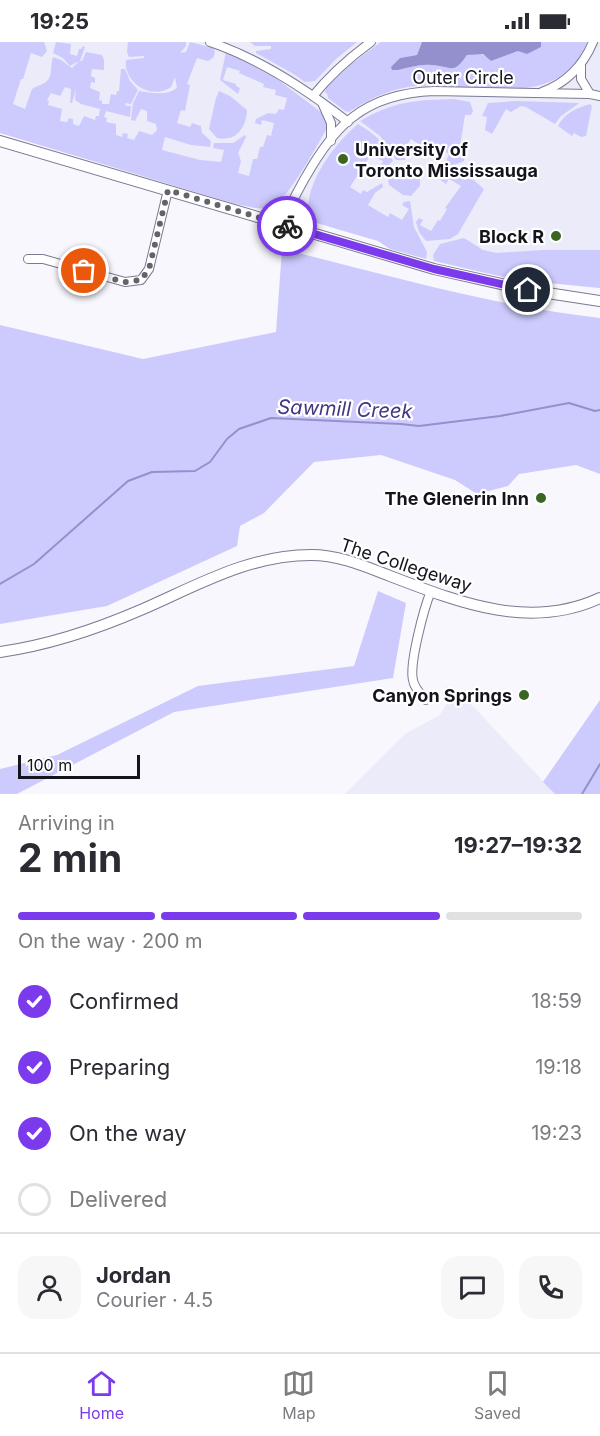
<!DOCTYPE html>
<html lang="en">
<head>
<meta charset="utf-8">
<style>
	:root { --surface:#fff; --page:#f7f7f7; --text:#2b2b33; --muted:#7c7c81; --line:#e1e1e2; --accent:#7c3aed }
	body { margin:0; font-family:Inter,sans-serif; background:var(--page); color:var(--text); height:100vh; display:flex; flex-direction:column; font-size:22px; white-space:nowrap }
	* { box-sizing:border-box; margin:0 }
	p { font-size:20px; color:var(--muted) }
	.icon { flex:none; width:33px; height:33px; fill:none; stroke:currentColor; stroke-width:2; stroke-linecap:round; stroke-linejoin:round }
	.map { position:relative; height:752px; overflow:hidden }
	.drawer { display:flex; flex-direction:column; background:var(--surface); flex:1 }
	.drawer>* { flex:none }
	.scale { position:absolute; left:18px; bottom:15px; width:122px; box-sizing:border-box; padding-left:6px; border:3px solid #14141d; border-top:0; font-size:16px; line-height:21px; white-space:nowrap; color:#14141d; -webkit-text-stroke:4px #fff; paint-order:stroke }
	.pin { position:absolute; display:grid; place-items:center; width:51px; height:51px; color:#fff; margin:-26px; border:3px solid #fff; border-radius:50%; box-shadow:0 2px 6px #0007 }
	.courier { position:absolute; display:grid; place-items:center; width:60px; height:60px; margin:-30px; border:4px solid #7c3aed; border-radius:50%; background:#fff; color:#222; box-shadow:0 2px 8px #0007 }
	.summary em { font-style:normal; font-weight:700 }
	.summary div { display:flex; flex-direction:column-reverse }
	.summary { display:flex; align-items:center; justify-content:space-between; height:102px; padding:0 18px }
	h1 { font-size:39px; font-weight:700; line-height:45px }
	.bar { display:grid; grid-template-columns:repeat(4,1fr); gap:9px 6px; align-content:center; height:72px; padding:0 18px }
	.bar i { height:8px; border-radius:4px; background:var(--line) }
	.bar .selected { background:var(--accent) }
	.bar p { grid-column:span 4 }
	.line { display:flex; align-items:center; gap:15px; padding:0 18px; border-top:2px solid var(--line) }
	.line div { flex:1 }
	.round { display:grid; place-items:center; flex:none; width:63px; height:63px; border-radius:18px; background:var(--page) }
	ol { padding:0 18px; list-style:none }
	li { display:flex; align-items:center; gap:18px; height:66px }
	li p { margin-inline-start:auto }
	li .icon { padding:6px; border-radius:50%; background:var(--accent); color:#fff; stroke-width:4 }
	li:last-child { color:var(--muted) }
	li i { width:33px; height:33px; border:3px solid var(--line); border-radius:50% }
	.status { display:flex; justify-content:space-between; align-items:center; height:42px; padding:0 30px; background:var(--surface); direction:ltr }
	.status svg { height:16px; fill:currentColor }
	.menu { display:flex; justify-content:space-around; align-items:center; height:84px; border-top:2px solid var(--line); background:var(--surface); font-size:16px; color:var(--muted) }
	.menu a { display:grid; justify-items:center; gap:3px }
	.menu .selected { color:var(--accent) }
	.map>svg:first-child { display:block }
</style>
</head>
<body>
<div class="status"><b>19:25</b><svg viewBox="0 0 49 12"><path d="M0 12V9h3v3zM5 12V6h3v6zM10 12V3h3v9zM15 12V0h3v12zM26 1h20v11H26zM47 4h2v5h-2z"/></svg></div>
<div class="map">
<svg width="600" height="752" viewBox="0 0 600 752">
	<rect width="100%" height="100%" fill="#f7f7fd"/>
	<g fill="#ebebf9">
		<path d="M 0,0 L 600,0 L 600,246 L 517,238 L 470,228 L 390,207 L 378,199 L 310,179 L 271,164 L 259,167 L 235,162 L 0,91 Z"/>
		<path d="M 445,644 L 458,648 L 555,752 L 345,752 L 405,692 L 440,673 L 447,661 Z"/>
	</g>
	<g fill="#cdcbfd" fill-rule="evenodd">
		<path d="M 0,0 L 44,0 L 47,9 L 42,15 L 31,11 L 23,37 L 21,37 L 13,62 L 25,67 L 32,47 C 36,44 42,43 46,40 C 53,35 50,23 53,15 L 61,18 L 72,26 L 79,19 L 70,24 L 63,16 L 53,11 L 56,0 L 71,2 L 70,12 L 77,14 L 79,7 L 81,7 L 83,4 L 85,5 L 80,19 L 82,19 L 86,10 L 102,13 L 104,18 L 104,28 L 92,27 L 91,34 L 95,36 L 95,41 L 91,40 L 90,46 L 100,50 L 99,58 L 102,59 L 102,62 L 109,62 L 111,52 L 116,53 L 117,49 L 119,49 L 121,27 L 125,27 L 130,39 L 138,48 L 131,62 L 125,61 L 126,64 L 131,64 L 130,75 L 106,69 L 104,75 L 107,76 L 106,80 L 116,82 L 116,93 L 122,95 L 123,91 L 128,92 L 127,96 L 134,98 L 139,89 L 152,93 L 157,88 L 156,82 L 147,79 L 147,69 L 141,67 L 135,79 L 131,78 L 133,61 L 139,49 C 151,51 166,54 177,46 L 175,35 L 171,45 C 151,59 123,40 126,18 L 144,16 L 144,14 L 129,15 L 127,10 L 128,0 L 186,0 L 186,4 L 180,11 L 186,10 L 190,0 L 213,6 L 215,10 L 213,16 L 208,19 L 197,16 L 187,42 L 190,43 L 185,69 L 181,68 L 177,81 L 190,85 L 192,81 L 201,84 L 202,91 L 211,99 L 210,105 L 191,103 L 165,95 L 162,108 L 200,118 L 221,120 L 224,108 L 213,106 L 214,101 L 233,101 L 245,93 L 246,95 L 238,111 L 241,119 L 238,131 L 249,134 L 253,117 L 257,117 L 260,105 L 263,105 L 267,93 L 271,94 L 274,81 L 262,78 L 261,83 L 255,81 L 256,77 L 268,71 L 276,72 L 279,67 L 284,68 L 287,56 L 275,53 L 276,48 L 263,45 L 264,42 L 239,31 L 240,29 L 227,25 L 223,38 L 236,42 L 236,44 L 240,46 L 238,52 L 220,38 L 226,10 L 269,31 L 326,74 L 328,80 L 326,88 C 316,105 289,156 272,164 C 260,169 248,164 235,162 L 0,91 ZM 65,45 L 71,47 L 70,61 L 72,61 L 76,47 L 75,58 L 81,62 L 100,67 L 99,74 L 96,74 L 95,78 L 84,74 L 79,84 L 73,82 L 73,77 L 69,76 L 67,80 L 60,79 L 62,67 L 48,63 L 49,59 L 47,58 L 51,51 L 60,54 Z"/>
		<path d="M 250,0 L 357,0 L 336,17 L 315,39 L 305,40 L 292,31 L 256,11 L 256,9 L 271,7 L 271,4 L 255,4 Z"/>
		<path d="M 381,0 L 422,0 L 417,13 L 400,16 L 398,28 C 408,26 420,22 431,23 C 451,24 454,34 467,13 C 479,10 483,11 491,19 L 518,9 L 541,5 L 541,0 L 587,0 C 561,70 474,41 418,44 C 394,45 369,57 349,70 L 345,69 L 328,56 L 327,51 L 325,51 L 326,46 L 351,22 Z"/>
		<path d="M 219,49 L 230,54 L 247,68 C 246,86 236,100 217,96 L 209,87 L 216,56 Z"/>
		<path d="M 454,57 L 470,60 L 473,69 L 471,73 L 465,73 L 460,104 L 466,105 L 464,119 L 444,127 L 444,124 L 449,112 L 437,105 L 435,108 L 424,101 L 422,104 L 411,97 L 404,108 L 408,111 L 405,118 L 396,118 L 380,94 L 360,79 C 395,59 415,58 454,57 Z"/>
		<path d="M 516,59 L 578,61 L 578,62 L 561,74 L 555,82 L 526,65 L 521,64 L 511,70 L 506,67 L 492,92 L 485,88 L 487,75 L 482,74 L 488,61 Z"/>
		<path d="M 590,62 L 592,64 L 586,94 L 581,95 L 574,91 L 572,94 L 558,84 C 564,71 577,66 590,62 Z"/>
		<path d="M 358,82 C 375,92 385,101 393,119 L 384,127 L 381,123 L 383,119 L 371,113 L 350,145 L 361,152 L 363,148 L 367,150 L 382,141 L 383,145 L 375,151 L 368,163 L 388,175 L 390,171 L 402,178 L 409,167 L 402,163 L 404,160 L 410,159 L 414,185 L 427,210 L 426,217 L 390,207 L 378,199 L 310,179 C 300,146 334,102 358,82 Z"/>
		<path d="M 400,123 L 405,124 L 420,135 L 420,144 L 411,154 L 403,153 L 389,143 C 386,133 391,126 400,123 Z"/>
		<path d="M 454,131 L 465,138 L 470,135 L 484,147 L 458,192 L 450,197 L 426,199 L 419,190 L 416,180 L 419,176 L 423,178 L 420,183 L 431,189 L 438,178 L 440,179 L 447,167 L 445,166 L 461,144 L 449,137 L 446,142 L 438,136 Z"/>
		<path d="M 464,196 L 483,208 L 496,211 L 543,208 L 600,208 L 600,246 L 517,238 L 434,219 L 433,213 L 440,202 Z"/>
		<path d="M 282,207 C 387,233 493,264 600,276 L 600,432 L 576,423 L 519,432 L 508,444 L 477,452 L 455,438 L 381,413 L 314,420 L 264,471 L 240,484 L 237,504 L 107,564 L 0,582 L 0,283 L 143,317 L 276,290 Z"/>
		<path d="M 378,549 L 406,561 L 393,636 L 174,670 L 17,752 L 0,752 L 0,727 L 57,713 L 198,644 L 354,624 Z"/>
		<path d="M 600,658 L 600,752 L 555,752 L 543,740 Z"/>
	</g>
	<path fill="#9490cd" d="M 422,0 L 541,0 L 541,5 L 527,12 L 518,9 L 491,19 L 483,12 L 467,13 C 453,34 452,24 431,23 C 420,22 408,26 398,28 L 392,28 L 391,25 L 400,16 L 417,13 Z"/>
	<g fill="none" stroke-linecap="round" stroke-linejoin="round">
		<g stroke="#9490cd" stroke-width="2">
			<path d="M 0,542 L 34,522 L 128,439 L 152,430 L 195,429 L 210,420 L 227,397 L 239,387 L 271,376 L 401,382 L 419,384 L 500,374 L 569,361 L 595,369 L 600,368"/>
			<path d="M 582,752 L 600,722"/>
		</g>
		<defs>
			<g id="street">
				<path d="M 210,0 C 260,17 306,47 348,80"/>
				<path d="M 581,24 L 581,37 L 590,52"/>
				<path d="M 542,50 C 566,41 583,24 593,0"/>
				<path d="M 313,54 C 330,33 349,16 371,0"/>
				<path d="M 323,63 L 331,81 L 331,99"/>
				<path d="M 282,182 C 296,150 324,96 353,75 C 376,57 406,50 434,49 L 590,52 L 600,54"/>
				<path d="M 28,217 L 43,217 L 125,240 L 141,238 L 149,227 L 168,148"/>
				<path d="M 426,658 C 421,652 414,646 413,638 C 409,622 424,566 431,549"/>
			</g>
			<g id="secondary">
				<path d="M 0,99 L 434,227 L 528,248 L 600,259"/>
				<path d="M 0,610 C 50,603 97,587 143,567 C 198,543 249,513 311,513 C 339,513 364,524 390,534 C 458,560 529,589 600,556"/>
			</g>
		</defs>
		<use href="#street" stroke="#7b7a93" stroke-width="10"/>
		<use href="#secondary" stroke="#7b7a93" stroke-width="12"/>
		<use href="#street" stroke="#fff" stroke-width="8"/>
		<use href="#secondary" stroke="#fff" stroke-width="10"/>
	</g>
	<g fill="none" stroke-linecap="round" stroke-linejoin="round">
		<path stroke="#63636b" stroke-width="6" stroke-dasharray="0 10.8" d="M 84,229 L 125,240 L 141,238 L 149,227 L 168,148 L 287,184"/>
		<path stroke="#7c3aed" stroke-width="8" d="M 287,184 L 434,227 L 528,248"/>
	</g>
	<g fill="#3a6624" stroke="#fff" stroke-width="2">
		<circle cx="343" cy="117" r="6"/>
		<circle cx="556" cy="194" r="6"/>
		<circle cx="541" cy="456" r="6"/>
		<circle cx="524" cy="653" r="6"/>
	</g>
	<g text-anchor="middle" dominant-baseline="central" stroke-width="4.5" stroke-linejoin="round" paint-order="stroke">
		<g font-size="18" fill="#14141d" stroke="#fff">
			<text x="463" y="35">Outer Circle</text>
			<text transform="translate(406 523) rotate(18)">The Collegeway</text>
		</g>
		<g font-size="18" font-weight="bold" fill="#14141d" stroke="#fff" text-anchor="end">
			<text x="355" y="107" text-anchor="start">University of<tspan x="355" dy="21">Toronto Mississauga</tspan></text>
			<text x="544" y="194">Block R</text>
			<text x="529" y="456">The Glenerin Inn</text>
			<text x="512" y="653">Canyon Springs</text>
		</g>
		<g font-size="20" font-style="italic" fill="#433781" stroke="#fff">
			<text transform="translate(345 367) rotate(2)">Sawmill Creek</text>
		</g>
	</g>
</svg>
<div class="scale">100 m</div>
<div class="pin" style="left:84px;top:229px;background:#ea580c"><svg class="icon" aria-label="bag" viewBox="0 0 24 24"><path d="M5 8h14l-1 12H6zM9 8a3 3 0 0 1 6 0"/></svg></div>
<div class="pin" style="left:528px;top:248px;background:#1f2937"><svg class="icon" aria-label="home" viewBox="0 0 24 24"><path d="M3 11l9-7 9 7M6 9v11h12V9"/></svg></div>
<div class="courier" style="left:287px;top:184px"><svg class="icon" aria-label="bike" viewBox="0 0 24 24"><circle cx="6" cy="16" r="4"/><circle cx="18" cy="16" r="4"/><path d="M6 16l4-8h5l3 8M10 8l3 8H6M13 5h3"/></svg></div>
</div>
<section class="drawer">
<div class="summary"><div><h1>2 min</h1><p>Arriving in</p></div><em>19:27–19:32</em></div>
<div class="bar"><i class="selected"></i><i class="selected"></i><i class="selected"></i><i></i><p>On the way · 200 m</p></div>
<ol>
<li><svg class="icon" aria-label="check" viewBox="0 0 24 24"><path d="M5 12l5 5 9-10"/></svg>Confirmed<p>18:59</p></li>
<li><svg class="icon" aria-label="check" viewBox="0 0 24 24"><path d="M5 12l5 5 9-10"/></svg>Preparing<p>19:18</p></li>
<li><svg class="icon" aria-label="check" viewBox="0 0 24 24"><path d="M5 12l5 5 9-10"/></svg>On the way<p>19:23</p></li>
<li><i></i>Delivered</li>
</ol>
<div class="line" style="height:108px"><a class="round"><svg class="icon" aria-label="person" viewBox="0 0 24 24"><circle cx="12" cy="8" r="4"/><path d="M4 21q1-7 8-7t8 7"/></svg></a><div><b>Jordan</b><p>Courier · 4.5</p></div><a class="round"><svg class="icon" aria-label="chat" viewBox="0 0 24 24"><path d="M4 5h16v11H9l-5 4z"/></svg></a><a class="round"><svg class="icon" aria-label="phone" viewBox="0 0 24 24"><path d="M5 4h4l2 5-3 2q2 4 5 5l2-3 5 2v4C11 20 4 13 5 4z"/></svg></a></div>
</section>
<nav class="menu">
<a class="selected"><svg class="icon" aria-label="home" viewBox="0 0 24 24"><path d="M3 11l9-7 9 7M6 9v11h12V9"/></svg>Home</a>
<a><svg class="icon" aria-label="map" viewBox="0 0 24 24"><path d="M3 6l6-2 6 2 6-2v14l-6 2-6-2-6 2zM9 4v14M15 6v14"/></svg>Map</a>
<a><svg class="icon" aria-label="saved" viewBox="0 0 24 24"><path d="M7 4h10v16l-5-4-5 4z"/></svg>Saved</a>
</nav>
</body>
</html>
